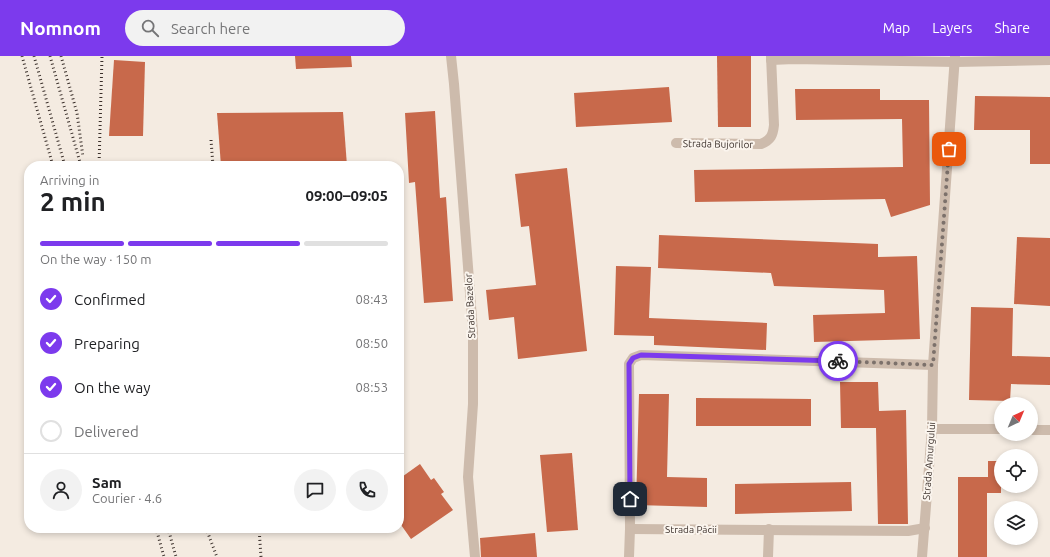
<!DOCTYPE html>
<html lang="en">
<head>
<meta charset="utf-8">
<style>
	:root { --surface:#fff; --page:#f2f2f2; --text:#202124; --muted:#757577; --line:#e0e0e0; --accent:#7c3aed }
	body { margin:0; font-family:Ubuntu,sans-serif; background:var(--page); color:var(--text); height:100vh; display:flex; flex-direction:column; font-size:15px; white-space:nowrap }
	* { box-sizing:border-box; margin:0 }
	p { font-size:13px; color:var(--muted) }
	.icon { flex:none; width:22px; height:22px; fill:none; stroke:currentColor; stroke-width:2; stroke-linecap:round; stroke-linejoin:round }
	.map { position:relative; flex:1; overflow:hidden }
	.sheet { position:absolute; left:24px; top:105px; width:380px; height:372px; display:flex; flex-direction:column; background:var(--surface); border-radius:16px; box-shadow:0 2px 6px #0003 }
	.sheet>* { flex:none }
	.needle { width:26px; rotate:44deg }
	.tools { position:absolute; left:994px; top:341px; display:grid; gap:8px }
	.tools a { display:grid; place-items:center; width:44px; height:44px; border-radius:50%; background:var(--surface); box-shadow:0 2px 6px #0003; font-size:20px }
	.pin { position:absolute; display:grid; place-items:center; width:34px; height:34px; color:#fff; margin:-17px; border-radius:8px; box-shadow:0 2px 6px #0006 }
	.courier { position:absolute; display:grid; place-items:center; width:40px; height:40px; margin:-20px; border:3px solid #7c3aed; border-radius:50%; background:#fff; color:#222; box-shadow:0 1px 5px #0007 }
	.head em { font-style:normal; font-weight:700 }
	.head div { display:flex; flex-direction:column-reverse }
	.head { display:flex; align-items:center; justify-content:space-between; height:68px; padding:0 16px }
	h1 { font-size:26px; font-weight:700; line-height:30px }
	.bar { display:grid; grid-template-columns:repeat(4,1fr); gap:6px 4px; align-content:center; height:48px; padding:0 16px }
	.bar i { height:5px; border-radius:3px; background:var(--line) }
	.bar .on { background:var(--accent) }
	.bar p { grid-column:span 4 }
	.line { display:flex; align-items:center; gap:10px; padding:0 16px; border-top:1px solid var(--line) }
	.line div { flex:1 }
	.round { display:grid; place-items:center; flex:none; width:42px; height:42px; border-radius:21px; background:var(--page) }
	ol { padding:0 16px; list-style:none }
	li { display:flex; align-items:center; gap:12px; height:44px }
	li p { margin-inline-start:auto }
	li .icon { padding:4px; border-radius:50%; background:var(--accent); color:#fff; stroke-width:4 }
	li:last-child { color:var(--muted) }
	li i { width:22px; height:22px; border:2px solid var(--line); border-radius:50% }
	header { display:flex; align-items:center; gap:24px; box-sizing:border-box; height:56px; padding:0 20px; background:var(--accent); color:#fff }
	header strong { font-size:19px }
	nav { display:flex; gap:22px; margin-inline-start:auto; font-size:14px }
	.search { width:280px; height:36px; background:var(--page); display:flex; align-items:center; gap:10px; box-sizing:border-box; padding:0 14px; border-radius:22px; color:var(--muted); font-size:15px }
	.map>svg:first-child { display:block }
</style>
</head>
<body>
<header>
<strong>Nomnom</strong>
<div class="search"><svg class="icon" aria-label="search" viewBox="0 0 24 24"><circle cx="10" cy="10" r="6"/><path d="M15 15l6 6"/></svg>Search here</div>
<nav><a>Map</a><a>Layers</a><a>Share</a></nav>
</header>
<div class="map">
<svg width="1050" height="501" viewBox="0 0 1050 501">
	<rect width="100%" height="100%" fill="#f4ebe1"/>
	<g fill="#c8694b">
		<path d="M 295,0 L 351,0 L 352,11 L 296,13 Z"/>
		<path d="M 717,0 L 751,0 L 751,71 L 718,71 Z"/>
		<path d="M 114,4 L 145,6 L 143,80 L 109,80 Z"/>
		<path d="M 669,31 L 672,66 L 576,71 L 574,37 Z"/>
		<path d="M 795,33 L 880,33 L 880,44 L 929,44 L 930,149 L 891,161 L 885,143 L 695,146 L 694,114 L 903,111 L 902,63 L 796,64 Z"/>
		<path d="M 975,40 L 1050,41 L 1050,108 L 1030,108 L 1030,74 L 974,74 Z"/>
		<path d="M 435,55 L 440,142 L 446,141 L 453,245 L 424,247 L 415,126 L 409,127 L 405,57 Z"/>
		<path d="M 343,56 L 347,110 L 221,110 L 217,57 Z"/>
		<path d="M 567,112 L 587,295 L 518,303 L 514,261 L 489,264 L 486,234 L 536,229 L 529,170 L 521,171 L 515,118 Z"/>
		<path d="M 659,179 L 878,188 L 878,201 L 917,200 L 920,283 L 814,286 L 813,259 L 885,257 L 884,234 L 774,230 L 771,217 L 658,212 Z"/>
		<path d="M 1017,181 L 1050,182 L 1050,250 L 1014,248 Z"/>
		<path d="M 616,210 L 651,211 L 649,262 L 767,267 L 766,294 L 654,289 L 654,280 L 614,279 Z"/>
		<path d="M 971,251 L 1013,252 L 1012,300 L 1050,301 L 1050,329 L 1011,328 L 1010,345 L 969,344 Z"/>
		<path d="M 840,326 L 878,326 L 879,355 L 906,354 L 908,468 L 878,468 L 876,372 L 841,372 Z"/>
		<path d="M 639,338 L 669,338 L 667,421 L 707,422 L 707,451 L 636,449 Z"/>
		<path d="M 696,342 L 811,343 L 811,370 L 696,370 Z"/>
		<path d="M 572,397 L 578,474 L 547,476 L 540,399 Z"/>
		<path d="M 988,405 L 1001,405 L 1001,437 L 987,437 L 987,501 L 958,501 L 958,421 L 988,421 Z"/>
		<path d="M 420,408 L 431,424 L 434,422 L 444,436 L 441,438 L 453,454 L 411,483 L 399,466 L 399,423 Z"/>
		<path d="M 851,426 L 852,455 L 735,458 L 735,428 Z"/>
		<path d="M 535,477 L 537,501 L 481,501 L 480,482 Z"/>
	</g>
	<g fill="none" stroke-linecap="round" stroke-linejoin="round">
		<g stroke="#cdbbac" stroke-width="10">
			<path d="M 451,0 L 454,28 L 473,276 L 473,348 L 468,421 L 475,501"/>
			<path d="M 771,4 L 794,3 L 955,6 L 1050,4"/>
			<path d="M 676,87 L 761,88 C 771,84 773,79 774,69 L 771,0"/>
			<path d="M 932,373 L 1001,373"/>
			<path d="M 1031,374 L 1050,374"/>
			<path d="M 630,473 L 908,475 L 925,472"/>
			<path d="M 629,501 L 630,473 L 629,308 L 633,302 L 641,299 L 933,309"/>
			<path d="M 768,501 L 769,473"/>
			<path d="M 922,501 L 932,373 L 933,309 L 955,0"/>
		</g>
		<g stroke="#3b302b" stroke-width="3" stroke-dasharray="1 3" stroke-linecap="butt">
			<path d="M 22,0 L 53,110"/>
			<path d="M 34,0 L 65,110"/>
			<path d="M 50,0 L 81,110"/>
			<path d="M 61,0 L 77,57 L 83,101"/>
			<path d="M 211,84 L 213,110"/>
			<path d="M 99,110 L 102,0"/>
			<path d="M 156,472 L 164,501"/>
			<path d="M 168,472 L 176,501"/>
			<path d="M 206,472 L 217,501"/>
			<path d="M 259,472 L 261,501"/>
		</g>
	</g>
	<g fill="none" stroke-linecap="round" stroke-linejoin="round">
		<path stroke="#7c716b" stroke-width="4" stroke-dasharray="0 7.2" d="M 838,305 L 933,309 L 949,93"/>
		<path stroke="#7c3aed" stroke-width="5" d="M 630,443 L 629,308 L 633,302 L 641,299 L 838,305"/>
	</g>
	<g text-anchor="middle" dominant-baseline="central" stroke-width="4" stroke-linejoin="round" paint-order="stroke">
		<g font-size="10" fill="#3b302b" stroke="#fbf5ee">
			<text transform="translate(718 88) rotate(1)">Strada Bujorilor</text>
			<text transform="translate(470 250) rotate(-93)">Strada Bazelor</text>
			<text transform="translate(929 405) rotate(-86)">Strada Amurgului</text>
			<text x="691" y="473">Strada Păcii</text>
		</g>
	</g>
</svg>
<div class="tools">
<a><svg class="needle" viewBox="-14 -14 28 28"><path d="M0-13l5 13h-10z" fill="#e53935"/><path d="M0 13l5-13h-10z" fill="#757577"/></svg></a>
<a><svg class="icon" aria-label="locate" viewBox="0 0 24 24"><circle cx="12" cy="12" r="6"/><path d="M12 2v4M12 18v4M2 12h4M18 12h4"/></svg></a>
<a><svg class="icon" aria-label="layers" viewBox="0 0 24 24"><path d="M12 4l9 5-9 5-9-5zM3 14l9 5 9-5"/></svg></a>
</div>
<div class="pin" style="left:949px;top:93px;background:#ea580c"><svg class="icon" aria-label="bag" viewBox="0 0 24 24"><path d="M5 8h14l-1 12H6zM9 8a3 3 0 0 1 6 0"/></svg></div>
<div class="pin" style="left:630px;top:443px;background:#1f2937"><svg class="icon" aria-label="home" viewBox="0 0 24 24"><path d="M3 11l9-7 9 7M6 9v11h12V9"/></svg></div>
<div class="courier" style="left:838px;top:305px"><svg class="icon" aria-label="bike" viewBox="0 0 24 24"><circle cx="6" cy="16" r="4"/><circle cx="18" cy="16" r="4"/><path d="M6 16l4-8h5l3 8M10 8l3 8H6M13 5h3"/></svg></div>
<section class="sheet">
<div class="head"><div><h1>2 min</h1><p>Arriving in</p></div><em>09:00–09:05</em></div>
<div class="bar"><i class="on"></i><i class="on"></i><i class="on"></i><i></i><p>On the way · 150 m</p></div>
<ol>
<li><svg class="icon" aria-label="check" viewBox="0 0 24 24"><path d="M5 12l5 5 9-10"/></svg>Confirmed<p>08:43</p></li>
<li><svg class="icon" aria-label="check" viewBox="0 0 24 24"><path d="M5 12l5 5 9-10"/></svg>Preparing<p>08:50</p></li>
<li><svg class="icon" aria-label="check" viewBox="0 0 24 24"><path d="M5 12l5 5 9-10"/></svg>On the way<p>08:53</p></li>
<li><i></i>Delivered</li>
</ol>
<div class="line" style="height:72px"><a class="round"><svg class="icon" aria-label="person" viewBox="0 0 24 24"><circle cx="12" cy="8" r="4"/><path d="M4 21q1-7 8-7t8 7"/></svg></a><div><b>Sam</b><p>Courier · 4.6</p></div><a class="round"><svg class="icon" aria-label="chat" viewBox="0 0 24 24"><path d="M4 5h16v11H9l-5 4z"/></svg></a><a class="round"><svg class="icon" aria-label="phone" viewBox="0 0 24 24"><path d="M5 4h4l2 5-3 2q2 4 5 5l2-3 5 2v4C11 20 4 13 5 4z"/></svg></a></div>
</section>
</div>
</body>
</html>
